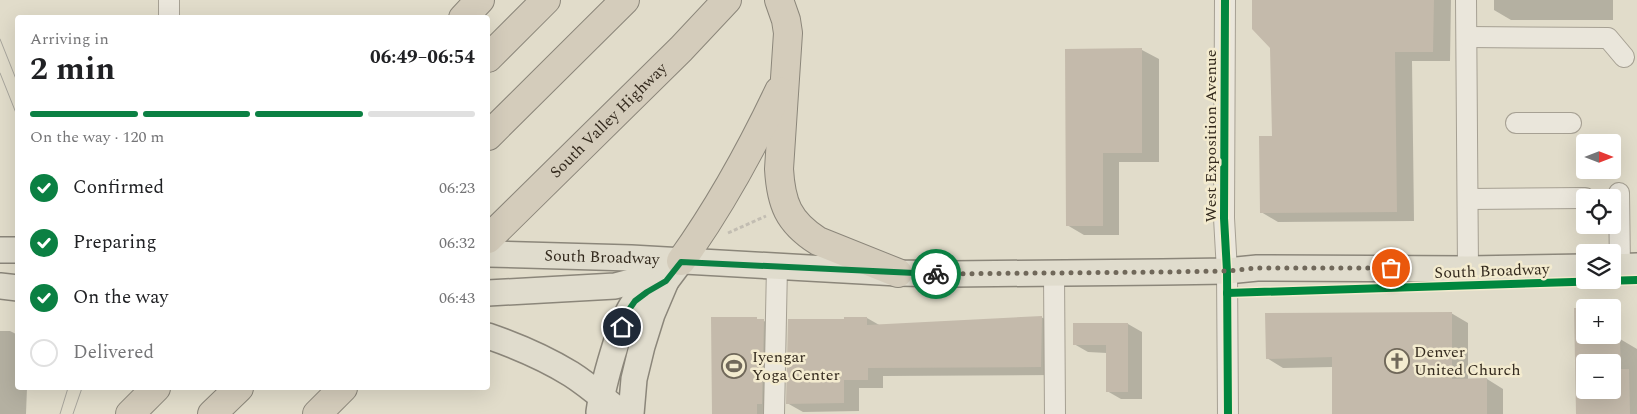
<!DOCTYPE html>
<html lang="en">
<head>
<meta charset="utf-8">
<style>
	:root { --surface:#fff; --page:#f6f6f6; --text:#202124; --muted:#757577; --line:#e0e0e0; --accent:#0b8043 }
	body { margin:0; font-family:Spectral,serif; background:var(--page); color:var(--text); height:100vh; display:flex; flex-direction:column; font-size:19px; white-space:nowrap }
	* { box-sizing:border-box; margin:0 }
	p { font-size:16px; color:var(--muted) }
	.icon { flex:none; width:28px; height:28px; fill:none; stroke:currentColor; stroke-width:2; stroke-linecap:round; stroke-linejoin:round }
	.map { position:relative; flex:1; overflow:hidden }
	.sheet { position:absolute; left:15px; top:15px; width:475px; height:375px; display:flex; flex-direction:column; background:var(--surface); border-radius:5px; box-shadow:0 5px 20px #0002 }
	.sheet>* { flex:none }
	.needle { width:32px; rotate:90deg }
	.tools { position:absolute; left:1576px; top:134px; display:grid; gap:10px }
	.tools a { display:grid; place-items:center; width:45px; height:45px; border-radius:5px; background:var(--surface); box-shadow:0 5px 20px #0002; font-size:25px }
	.pin { position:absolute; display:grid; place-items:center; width:42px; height:42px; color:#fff; margin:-21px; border:2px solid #fff; border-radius:50%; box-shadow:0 1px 5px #0007 }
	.courier { position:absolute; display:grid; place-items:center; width:50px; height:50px; margin:-25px; border:4px solid #0b8043; border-radius:50%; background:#fff; color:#222; box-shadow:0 1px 6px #0007 }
	.headline em { font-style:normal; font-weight:700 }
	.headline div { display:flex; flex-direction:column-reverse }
	.headline { display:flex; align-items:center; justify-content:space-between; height:85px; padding:0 15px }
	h1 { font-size:32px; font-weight:700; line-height:38px }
	.bar { display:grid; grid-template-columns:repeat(4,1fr); gap:8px 5px; align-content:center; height:60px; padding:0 15px }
	.bar i { height:6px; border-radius:4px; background:var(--line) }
	.bar .current { background:var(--accent) }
	.bar p { grid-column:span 4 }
	ol { padding:0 15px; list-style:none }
	li { display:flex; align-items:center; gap:15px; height:55px }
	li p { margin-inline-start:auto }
	li .icon { padding:5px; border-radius:50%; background:var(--accent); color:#fff; stroke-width:4 }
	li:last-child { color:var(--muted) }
	li i { width:28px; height:28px; border:2px solid var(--line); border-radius:50% }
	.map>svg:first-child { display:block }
</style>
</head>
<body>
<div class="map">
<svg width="1637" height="414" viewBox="0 0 1637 414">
	<rect width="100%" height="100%" fill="#e1dcca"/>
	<g fill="#0003" fill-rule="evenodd">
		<path d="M 1253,0 L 1451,0 L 1450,61 L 1412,61 L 1414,221 L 1278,222 L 1261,212 L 1273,137 L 1271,47 Z"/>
		<path d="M 1494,0 L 1613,0 L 1613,20 L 1511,20 L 1494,10 Z"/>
		<path d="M 1142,50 L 1159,59 L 1159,162 L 1119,162 L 1119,235 L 1084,235 L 1067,225 Z"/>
		<path d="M 1585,309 L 1585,335 L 1612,335 L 1612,314 L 1619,318 L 1620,339 L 1637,349 L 1637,414 L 1577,414 ZM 1585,362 L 1612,362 L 1612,390 L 1585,390 Z"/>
		<path d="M 1451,313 L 1468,323 L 1468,380 L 1487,379 L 1503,389 L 1503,414 L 1334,414 L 1333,367 L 1283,368 L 1267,358 Z"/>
		<path d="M 1041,317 L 1057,326 L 1056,375 L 883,376 L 883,388 L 859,388 L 859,411 L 803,412 L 787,403 L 845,318 L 867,318 L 881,326 Z"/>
		<path d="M 757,319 L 764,321 L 778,329 L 771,414 L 713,414 Z"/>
		<path d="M 1128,324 L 1142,332 L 1142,399 L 1121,399 L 1107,391 L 1107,353 L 1088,352 L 1074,344 Z"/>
		<path d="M 0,331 L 10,331 L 18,335 L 18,388 L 27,388 L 26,414 L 0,414 Z"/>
	</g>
	<g fill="#c4baab" fill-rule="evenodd">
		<path d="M 1252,0 L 1434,0 L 1433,52 L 1395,52 L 1397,212 L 1260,213 L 1259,136 L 1272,136 L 1270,48 L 1252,29 Z"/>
		<path d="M 1142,48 L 1142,153 L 1103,153 L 1103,226 L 1066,226 L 1065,49 Z"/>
		<path d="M 1574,308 L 1585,308 L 1585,335 L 1603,335 L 1603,338 L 1620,338 L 1621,369 L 1629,369 L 1630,414 L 1576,414 ZM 1585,362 L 1612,362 L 1612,390 L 1585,390 Z"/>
		<path d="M 1452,312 L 1452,379 L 1487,378 L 1487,414 L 1332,414 L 1332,357 L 1266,359 L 1265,313 Z"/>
		<path d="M 1042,316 L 1041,367 L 868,368 L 868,380 L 844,380 L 844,403 L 786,404 L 788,319 L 844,319 L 844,317 L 867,317 L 867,325 Z"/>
		<path d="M 711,317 L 757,317 L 757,319 L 764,319 L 762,404 L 757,404 L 757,414 L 712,414 Z"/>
		<path d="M 1073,323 L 1128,323 L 1128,392 L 1106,392 L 1106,345 L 1073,345 Z"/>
	</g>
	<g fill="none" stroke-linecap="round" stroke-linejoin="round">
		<defs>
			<g id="minor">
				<path d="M 169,0 L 169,18"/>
				<path d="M 1225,0 L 1224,218 L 1227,271 L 1228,414"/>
				<path d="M 1466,0 L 1468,269"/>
				<path d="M 1467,37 L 1608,38 L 1624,57"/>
				<path d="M 1516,123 L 1571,123"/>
				<path d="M 1619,193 L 1620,267"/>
				<path d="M 1468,199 L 1585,198"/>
				<path d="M 1054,274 L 1055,414"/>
				<path d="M 774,414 L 777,266"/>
			</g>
			<g id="major">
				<path d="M 0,250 L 18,250"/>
				<path id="s1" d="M 488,254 L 631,258 L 898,273 L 951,274 L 1162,272 L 1227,271 L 1257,268 L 1468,269 L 1585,267"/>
				<path d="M 1612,267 L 1637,266"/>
				<path d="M 0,286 L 18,288"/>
				<path d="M 488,293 L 615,286 L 634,281 L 678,263"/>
				<path d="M 488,336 C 517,346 545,358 571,374 C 590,386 606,401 623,414"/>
				<path d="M 599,412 C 602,389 621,315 636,300 C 644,292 655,287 666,281"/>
				<path d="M 631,414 L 634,379 L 642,346 L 652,314 L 666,281 L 681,261"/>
			</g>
			<g id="highway">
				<path d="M 779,0 L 786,20 L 788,33 L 779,169 C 781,203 788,222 818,241 L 898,273"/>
				<path d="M 463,18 L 480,0"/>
				<path d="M 488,58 L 546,0"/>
				<path d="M 488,136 L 625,0"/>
				<path id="s2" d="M 488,239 L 681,49 L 727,0"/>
				<path d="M 681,261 C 719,208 751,150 779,91"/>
				<path d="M 130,414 L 156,388"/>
				<path d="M 212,414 L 239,388"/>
				<path d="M 317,414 L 343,388"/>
			</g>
		</defs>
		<use href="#minor" stroke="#a6a093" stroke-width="22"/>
		<use href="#major" stroke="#8b867a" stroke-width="28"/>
		<use href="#highway" stroke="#8b867a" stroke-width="30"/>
		<path stroke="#c2bdb2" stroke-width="3" stroke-dasharray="4 2.5" stroke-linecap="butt" d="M 728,233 L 766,216"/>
		<use href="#minor" stroke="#eae6db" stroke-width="20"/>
		<use href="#major" stroke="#e0dccd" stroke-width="25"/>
		<use href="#highway" stroke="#d4ccbb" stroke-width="28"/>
		<g stroke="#a8a59c" stroke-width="1">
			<path d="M 0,39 L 18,84"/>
			<path d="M 0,73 L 18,118"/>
			<path d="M 60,414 L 68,388"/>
			<path d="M 73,414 L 82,388"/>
		</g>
		<defs>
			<g id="cycleway">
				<path d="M 1225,0 L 1224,218 L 1227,271 L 1228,414"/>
				<path d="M 1227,293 L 1637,280"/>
			</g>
		</defs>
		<use href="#cycleway" stroke="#f3ebcf" stroke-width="11"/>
		<use href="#cycleway" stroke="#00873e" stroke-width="8"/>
	</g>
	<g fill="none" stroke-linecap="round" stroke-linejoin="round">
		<path stroke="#70685a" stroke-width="5" stroke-dasharray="0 9" d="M 936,274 L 1162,272 L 1227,271 L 1257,268 L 1391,268"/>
		<path stroke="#0b8043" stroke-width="6" d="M 622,327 L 628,311 L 635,301 L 647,292 L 666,281 L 681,262 L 936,274"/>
	</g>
	<defs>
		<symbol id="church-ring" viewBox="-11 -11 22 22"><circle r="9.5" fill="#f3ebcf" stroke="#70685a" stroke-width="1.5"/><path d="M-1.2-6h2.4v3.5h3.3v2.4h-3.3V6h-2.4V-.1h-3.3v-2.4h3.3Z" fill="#70685a"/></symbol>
		<symbol id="stadium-ring" viewBox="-11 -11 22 22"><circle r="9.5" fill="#f3ebcf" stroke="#70685a" stroke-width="1.5"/><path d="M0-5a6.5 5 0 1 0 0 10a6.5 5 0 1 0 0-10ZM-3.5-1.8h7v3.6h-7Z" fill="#70685a"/></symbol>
	</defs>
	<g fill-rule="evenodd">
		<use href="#church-ring" x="1383" y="347" width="28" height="28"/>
		<use href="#stadium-ring" x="720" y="352" width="28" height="28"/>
	</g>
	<g text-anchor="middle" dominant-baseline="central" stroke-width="5" stroke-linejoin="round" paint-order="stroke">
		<g font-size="16" fill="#33291d" stroke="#f3ebcf">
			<text stroke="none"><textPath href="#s2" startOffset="169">South Valley Highway</textPath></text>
			<text transform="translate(1211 136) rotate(-90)">West Exposition Avenue</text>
			<text stroke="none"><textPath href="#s1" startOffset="114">South Broadway</textPath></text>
			<text transform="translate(1492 271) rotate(-2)">South Broadway</text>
		</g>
		<g font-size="16" fill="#33291d" stroke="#f3ebcf" text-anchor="start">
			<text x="1414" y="352">Denver<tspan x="1414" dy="18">United Church</tspan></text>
			<text x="752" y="357">Iyengar<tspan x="752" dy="18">Yoga Center</tspan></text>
		</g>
	</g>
</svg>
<div class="tools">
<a><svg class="needle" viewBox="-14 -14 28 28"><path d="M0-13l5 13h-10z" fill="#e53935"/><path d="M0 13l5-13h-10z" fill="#757577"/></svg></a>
<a><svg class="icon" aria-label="locate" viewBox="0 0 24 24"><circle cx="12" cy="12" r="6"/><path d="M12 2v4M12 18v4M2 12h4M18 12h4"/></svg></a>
<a><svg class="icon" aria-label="layers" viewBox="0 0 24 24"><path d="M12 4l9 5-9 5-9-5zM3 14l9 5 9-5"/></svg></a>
<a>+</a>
<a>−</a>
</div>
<div class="pin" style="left:1391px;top:268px;background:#ea580c"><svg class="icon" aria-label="bag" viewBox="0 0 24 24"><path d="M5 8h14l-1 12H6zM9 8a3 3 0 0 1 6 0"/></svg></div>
<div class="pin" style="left:622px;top:327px;background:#1f2937"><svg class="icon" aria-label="home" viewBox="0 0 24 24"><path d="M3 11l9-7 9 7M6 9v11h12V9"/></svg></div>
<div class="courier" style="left:936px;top:274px"><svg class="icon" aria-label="bike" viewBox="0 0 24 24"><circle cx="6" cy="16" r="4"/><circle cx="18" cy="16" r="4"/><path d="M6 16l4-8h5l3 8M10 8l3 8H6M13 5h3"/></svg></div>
<section class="sheet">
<div class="headline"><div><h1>2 min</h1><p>Arriving in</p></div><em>06:49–06:54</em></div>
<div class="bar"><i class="current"></i><i class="current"></i><i class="current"></i><i></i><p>On the way · 120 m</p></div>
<ol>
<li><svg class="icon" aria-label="check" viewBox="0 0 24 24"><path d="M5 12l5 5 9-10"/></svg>Confirmed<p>06:23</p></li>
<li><svg class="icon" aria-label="check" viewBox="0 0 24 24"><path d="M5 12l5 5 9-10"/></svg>Preparing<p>06:32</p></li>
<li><svg class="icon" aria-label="check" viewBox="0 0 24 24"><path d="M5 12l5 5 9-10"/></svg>On the way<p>06:43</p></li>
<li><i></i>Delivered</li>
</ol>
</section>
</div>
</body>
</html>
